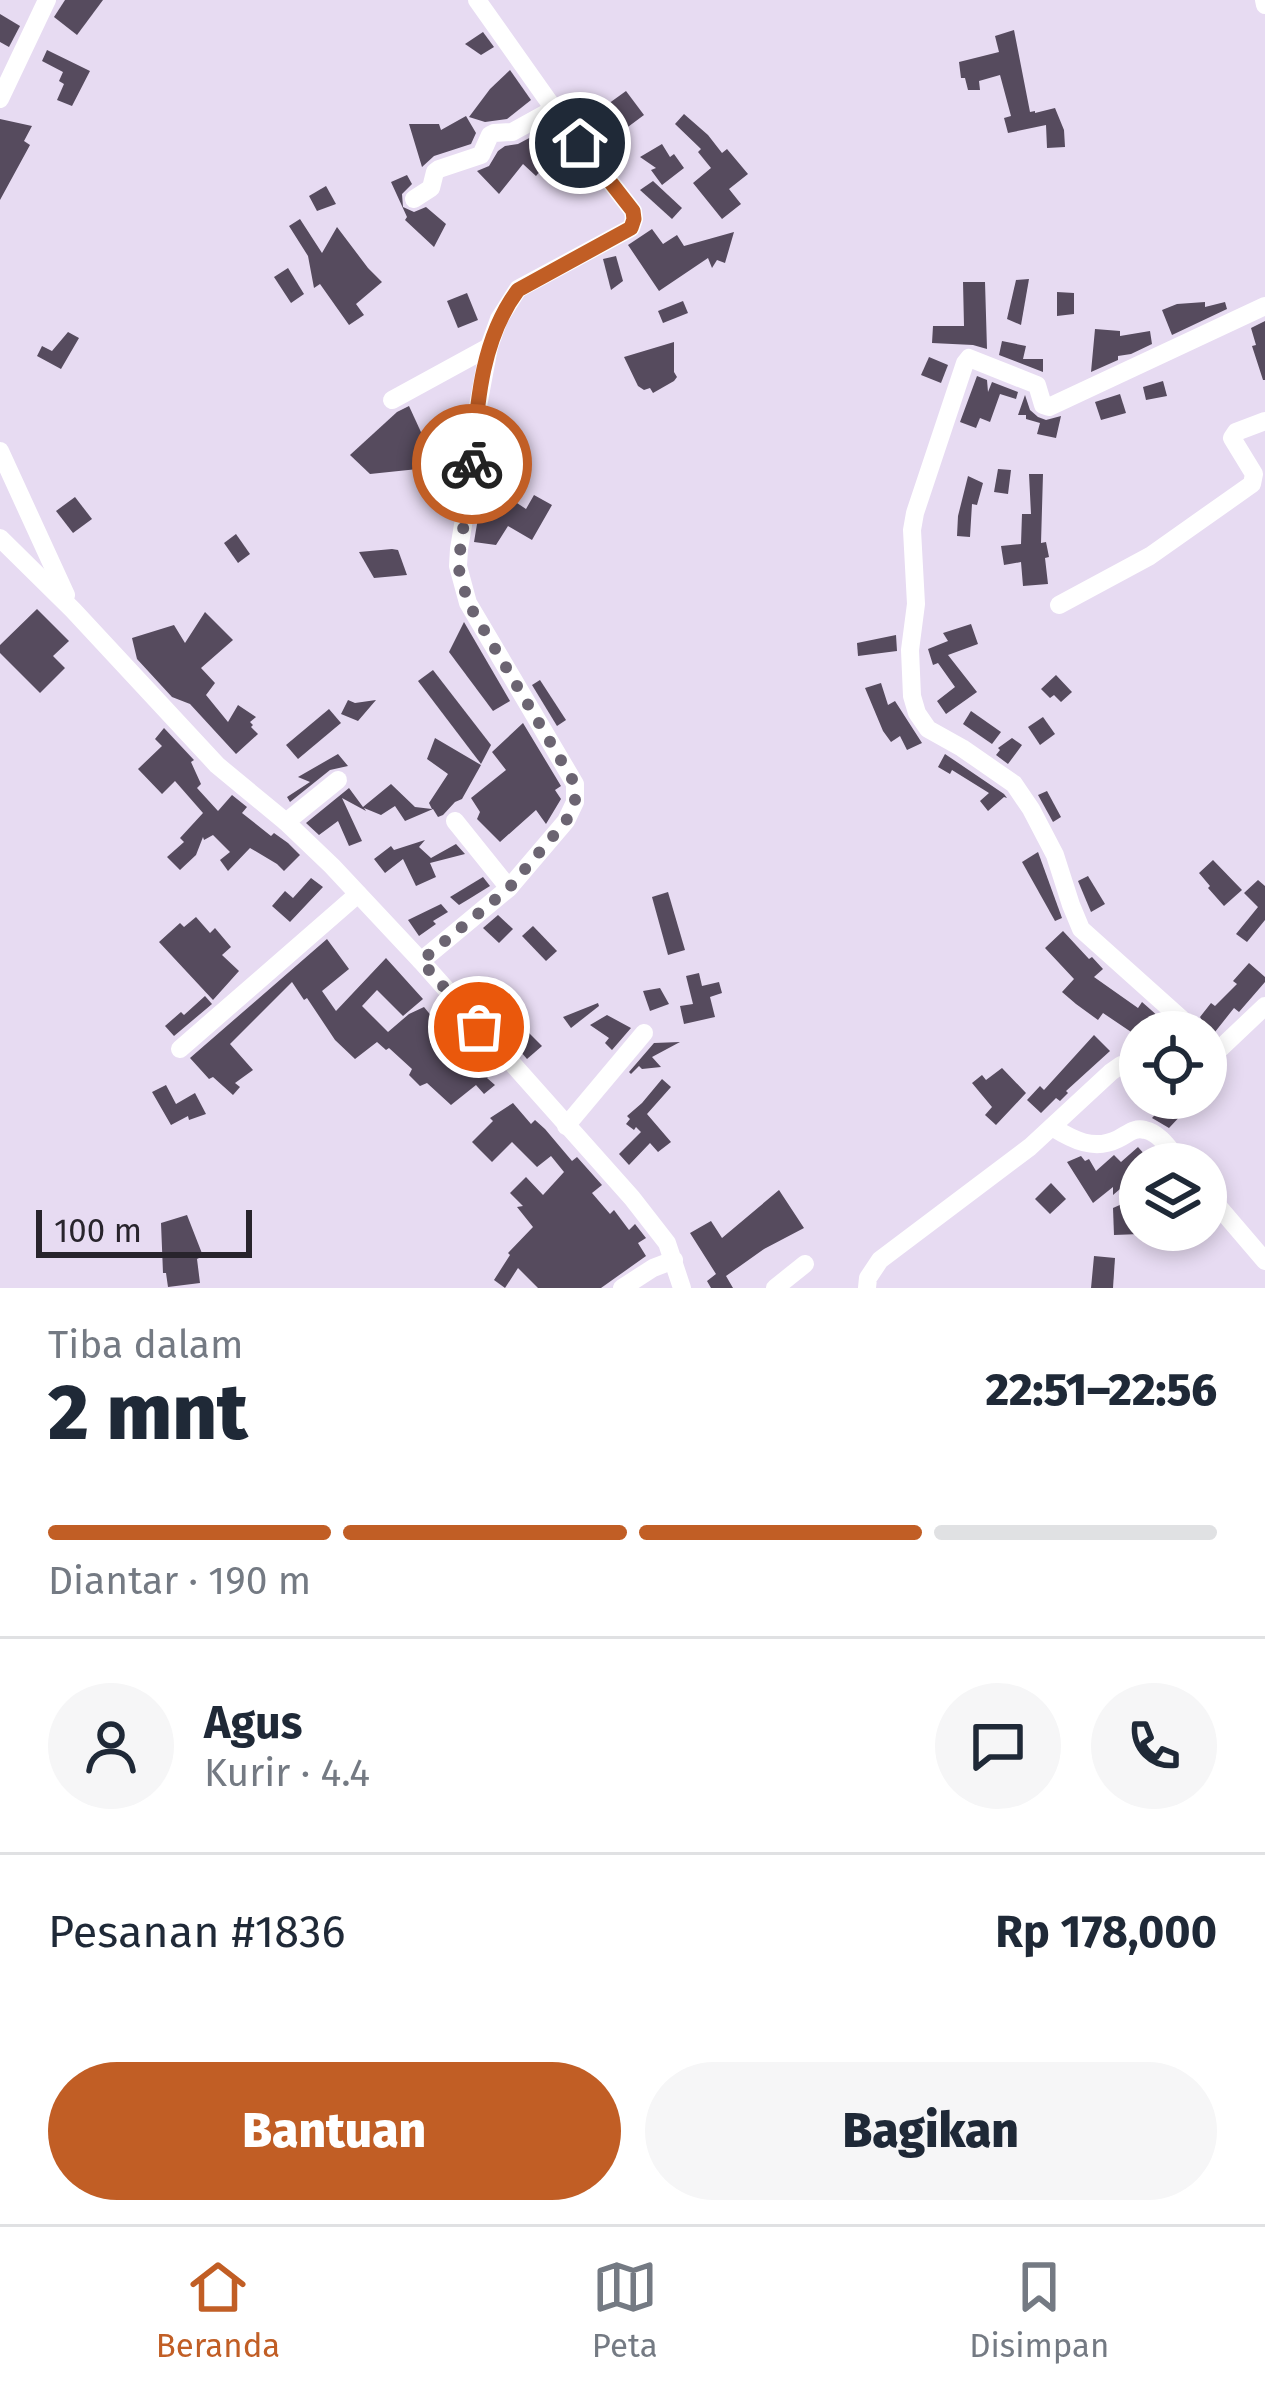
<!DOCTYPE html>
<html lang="id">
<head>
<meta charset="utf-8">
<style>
	:root { --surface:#fff; --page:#f6f6f7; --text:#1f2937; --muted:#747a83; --line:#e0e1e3; --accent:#c15e25 }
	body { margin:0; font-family:"Fira Sans",sans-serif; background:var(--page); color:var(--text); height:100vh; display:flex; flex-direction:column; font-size:45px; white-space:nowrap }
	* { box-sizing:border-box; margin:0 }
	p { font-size:39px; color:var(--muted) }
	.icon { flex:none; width:66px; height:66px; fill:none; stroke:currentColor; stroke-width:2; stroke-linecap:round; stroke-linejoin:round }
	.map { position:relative; height:1288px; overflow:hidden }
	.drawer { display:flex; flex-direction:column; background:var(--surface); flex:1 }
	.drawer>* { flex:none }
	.fabs { position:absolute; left:1119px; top:1011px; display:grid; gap:24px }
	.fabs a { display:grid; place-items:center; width:108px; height:108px; border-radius:50%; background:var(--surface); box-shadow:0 6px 18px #0003; font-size:60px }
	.scale { position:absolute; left:36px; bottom:30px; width:216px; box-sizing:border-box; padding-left:12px; border:6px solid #28242c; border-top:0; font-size:33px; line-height:42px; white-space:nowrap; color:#28242c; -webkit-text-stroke:9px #e7dbf2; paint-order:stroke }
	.pin { position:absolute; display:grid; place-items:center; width:102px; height:102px; color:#fff; margin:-51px; border:6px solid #fff; border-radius:50%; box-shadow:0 3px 12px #0007 }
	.courier { position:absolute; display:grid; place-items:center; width:120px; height:120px; margin:-60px; border:9px solid #c15e25; border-radius:50%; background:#fff; color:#222; box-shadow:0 3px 15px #0007 }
	.summary em { font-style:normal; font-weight:800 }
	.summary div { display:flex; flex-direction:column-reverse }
	.summary { display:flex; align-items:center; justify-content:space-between; height:204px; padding:0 48px }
	h1 { font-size:78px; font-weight:800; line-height:90px }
	.bar { display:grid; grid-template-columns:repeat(4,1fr); gap:18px 12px; align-content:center; height:144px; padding:0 48px }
	.bar i { height:15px; border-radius:9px; background:var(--line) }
	.bar .on { background:var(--accent) }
	.bar p { grid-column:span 4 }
	.line { display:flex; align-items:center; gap:30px; padding:0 48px; border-top:3px solid var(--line) }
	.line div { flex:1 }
	.round { display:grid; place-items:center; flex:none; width:126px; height:126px; border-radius:63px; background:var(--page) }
	.button { display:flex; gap:24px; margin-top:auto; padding:24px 48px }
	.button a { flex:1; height:138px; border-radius:72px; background:var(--accent); color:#fff; font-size:48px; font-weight:800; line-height:138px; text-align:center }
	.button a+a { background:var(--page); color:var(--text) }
	.tabs { display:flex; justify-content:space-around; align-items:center; height:168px; border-top:3px solid var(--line); background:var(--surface); font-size:33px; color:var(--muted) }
	.tabs a { display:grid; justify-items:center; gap:6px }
	.tabs .on { color:var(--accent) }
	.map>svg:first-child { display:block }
</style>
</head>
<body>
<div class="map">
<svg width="1265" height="1288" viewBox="0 0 1265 1288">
	<rect width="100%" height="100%" fill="#e7dbf2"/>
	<g fill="#564b5e">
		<path d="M 65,0 L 103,0 L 77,35 L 54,17 Z"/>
		<path d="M 0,14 L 20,26 L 9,47 L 0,42 Z"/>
		<path d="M 1014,30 L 1030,112 L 1035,111 L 1035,113 L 1055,108 L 1064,130 L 1065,147 L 1047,148 L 1046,125 L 1008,133 L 1004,118 L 1011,116 L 1000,75 L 979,81 L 980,90 L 968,90 L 965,78 L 961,78 L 959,62 L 999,52 L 995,36 Z"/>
		<path d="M 483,32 L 494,47 L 481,55 L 465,44 Z"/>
		<path d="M 47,50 L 90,71 L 72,106 L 57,100 L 64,84 L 59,81 L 63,72 L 42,61 Z"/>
		<path d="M 510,70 L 531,100 L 507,119 L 485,122 L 469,117 L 490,89 Z"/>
		<path d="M 626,91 L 644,115 L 609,141 L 597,126 L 614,113 L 608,104 Z"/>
		<path d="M 684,114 L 708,135 L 722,153 L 727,149 L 748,174 L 729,189 L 741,204 L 722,219 L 693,183 L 711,168 L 698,152 L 701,149 L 675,124 Z"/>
		<path d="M 466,116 L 476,133 L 471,144 L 434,156 L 422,167 L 409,124 L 439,124 L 441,130 Z"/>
		<path d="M 0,119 L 32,126 L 24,141 L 30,145 L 0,200 Z"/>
		<path d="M 548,128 L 562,144 L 556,150 L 573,173 L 555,186 L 542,169 L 536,176 L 523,164 L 499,194 L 477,171 L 489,166 L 498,151 L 505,146 L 518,144 Z"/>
		<path d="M 662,144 L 670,157 L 674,154 L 684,168 L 662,185 L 651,170 L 656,168 L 640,157 Z"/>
		<path d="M 407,175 L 412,184 L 402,194 L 403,207 L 414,212 L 426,207 L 446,224 L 434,247 L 405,220 L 407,217 L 391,182 Z"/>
		<path d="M 653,181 L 682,208 L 672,219 L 640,190 Z"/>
		<path d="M 326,186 L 336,204 L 317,211 L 309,196 Z"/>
		<path d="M 300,219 L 322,253 L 337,227 L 368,268 L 382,282 L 356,304 L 364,315 L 349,325 L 320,284 L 314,288 L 308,256 L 289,226 Z"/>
		<path d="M 652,229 L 663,244 L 677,235 L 684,246 L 734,232 L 725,263 L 717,260 L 712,268 L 708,258 L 659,291 L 628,245 Z"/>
		<path d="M 616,256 L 623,281 L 611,290 L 603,259 Z"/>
		<path d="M 288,268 L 304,294 L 291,303 L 274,277 Z"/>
		<path d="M 1029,279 L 1021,325 L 1007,319 L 1016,280 Z"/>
		<path d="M 963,282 L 985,282 L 987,349 L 973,345 L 932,343 L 933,326 L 964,326 Z"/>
		<path d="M 1057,292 L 1074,293 L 1074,314 L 1057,316 Z"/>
		<path d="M 467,293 L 478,320 L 458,328 L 447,301 Z"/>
		<path d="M 683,301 L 688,313 L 663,323 L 658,311 Z"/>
		<path d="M 1205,302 L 1205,307 L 1225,302 L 1227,309 L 1172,335 L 1162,310 L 1177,304 Z"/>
		<path d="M 1265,321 L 1265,380 L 1263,380 L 1252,346 L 1256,345 L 1251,328 Z"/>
		<path d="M 1095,329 L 1120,331 L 1120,336 L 1150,331 L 1152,344 L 1131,354 L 1118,356 L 1118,360 L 1091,372 Z"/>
		<path d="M 68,332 L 79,338 L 61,369 L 37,356 L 42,346 L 52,351 Z"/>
		<path d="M 1002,341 L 1026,346 L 1023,359 L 1043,359 L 1043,372 L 999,355 Z"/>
		<path d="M 674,342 L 674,372 L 677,377 L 674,381 L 653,393 L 650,388 L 644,390 L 638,386 L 624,357 Z"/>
		<path d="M 929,357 L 948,365 L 941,383 L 921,375 Z"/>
		<path d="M 977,376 L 987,380 L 988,392 L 992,382 L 1018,392 L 1016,399 L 1000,394 L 990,422 L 980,418 L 976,428 L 960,422 Z"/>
		<path d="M 1163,381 L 1167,396 L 1146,400 L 1143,387 Z"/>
		<path d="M 1120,394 L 1126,413 L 1101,420 L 1095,402 Z"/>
		<path d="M 1025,395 L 1030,410 L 1038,417 L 1046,420 L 1061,416 L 1056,438 L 1037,434 L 1040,423 L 1026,419 L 1026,415 L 1018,415 Z"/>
		<path d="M 409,406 L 437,467 L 370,474 L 350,455 L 397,412 Z"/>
		<path d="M 998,469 L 1011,470 L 1008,494 L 994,492 Z"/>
		<path d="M 1029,474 L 1043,474 L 1041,543 L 1046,542 L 1049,557 L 1045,558 L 1048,584 L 1023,586 L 1021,562 L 1004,565 L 1001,546 L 1021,544 L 1022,514 L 1031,514 Z"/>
		<path d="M 968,476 L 983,483 L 977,505 L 972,504 L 970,537 L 957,536 L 958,516 Z"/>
		<path d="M 496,489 L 526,509 L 534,495 L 552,505 L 532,540 L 508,526 L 496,545 L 474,542 L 478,518 Z"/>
		<path d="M 75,497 L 92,519 L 73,533 L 56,511 Z"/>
		<path d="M 236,534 L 250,554 L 238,563 L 224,543 Z"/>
		<path d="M 392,549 L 398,550 L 407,575 L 374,578 L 359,552 Z"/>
		<path d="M 37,609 L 69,641 L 53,656 L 65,668 L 40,693 L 0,653 L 0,645 Z"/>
		<path d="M 205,612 L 233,640 L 201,668 L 215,683 L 206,695 L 228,722 L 238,705 L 256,717 L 250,722 L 253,725 L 251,727 L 258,734 L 236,754 L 190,704 L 172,697 L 137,659 L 132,638 L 174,625 L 185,643 Z"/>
		<path d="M 464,622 L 510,701 L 493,711 L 449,652 Z"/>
		<path d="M 971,624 L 978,644 L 948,655 L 977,692 L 946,714 L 937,701 L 955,687 L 938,663 L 933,665 L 928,649 L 948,641 L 943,633 Z"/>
		<path d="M 896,635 L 897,651 L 858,656 L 857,643 Z"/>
		<path d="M 433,670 L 491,745 L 481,764 L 418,681 Z"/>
		<path d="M 1056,675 L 1072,692 L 1061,702 L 1054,695 L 1050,698 L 1041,689 Z"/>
		<path d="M 540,680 L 566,720 L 557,726 L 532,685 Z"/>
		<path d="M 881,683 L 888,705 L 895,701 L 922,743 L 907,750 L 900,736 L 891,742 L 883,731 L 865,688 Z"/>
		<path d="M 348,700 L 355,703 L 376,700 L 358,721 L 341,714 Z"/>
		<path d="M 329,709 L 341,723 L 298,759 L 286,745 Z"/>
		<path d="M 971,711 L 1001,732 L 992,744 L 963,724 Z"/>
		<path d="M 1043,717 L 1055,734 L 1040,745 L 1028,727 Z"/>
		<path d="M 523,723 L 561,786 L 555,790 L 561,799 L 546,824 L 536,810 L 500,842 L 477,819 L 480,812 L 471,798 L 506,770 L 492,752 Z"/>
		<path d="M 164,728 L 194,760 L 191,762 L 201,784 L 197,788 L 218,811 L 232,795 L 247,807 L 242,813 L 271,836 L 274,833 L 288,843 L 300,855 L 284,871 L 277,864 L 250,848 L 228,871 L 220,860 L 230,852 L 213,835 L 204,840 L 203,837 L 196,855 L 180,870 L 167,857 L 184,842 L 180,838 L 203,813 L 175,781 L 162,794 L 138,769 L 162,746 L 155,739 Z"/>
		<path d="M 435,738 L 481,765 L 462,799 L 455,802 L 443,815 L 438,817 L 433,809 L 405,821 L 395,806 L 381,815 L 364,808 L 366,811 L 342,798 L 362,841 L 349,846 L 338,821 L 319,835 L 306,823 L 349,788 L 363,807 L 391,784 L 415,807 L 432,809 L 429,803 L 448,774 L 427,759 Z"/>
		<path d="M 1012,738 L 1022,745 L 1008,764 L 996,755 L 1000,750 L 998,748 Z"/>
		<path d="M 338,754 L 348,766 L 330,770 L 290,802 L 287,797 L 310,782 L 298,777 Z"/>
		<path d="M 945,754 L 1004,794 L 1007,798 L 1004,797 L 988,811 L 980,801 L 989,793 L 952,770 L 950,774 L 938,767 Z"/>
		<path d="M 1047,791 L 1061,817 L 1053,822 L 1038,795 Z"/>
		<path d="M 425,840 L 419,847 L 431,858 L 456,844 L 465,854 L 430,863 L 436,877 L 416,886 L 403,859 L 385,873 L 374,859 L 391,846 L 394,850 Z"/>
		<path d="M 1038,852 L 1062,918 L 1055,921 L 1022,862 Z"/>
		<path d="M 1213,860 L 1242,890 L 1224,906 L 1208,888 L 1210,886 L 1199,873 Z"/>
		<path d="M 1088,876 L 1105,904 L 1091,912 L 1078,881 Z"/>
		<path d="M 483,877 L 490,886 L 469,899 L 459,905 L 450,897 Z"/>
		<path d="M 311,878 L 323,887 L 290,922 L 272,906 L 285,891 L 293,898 Z"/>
		<path d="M 1258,880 L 1265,886 L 1265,920 L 1247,942 L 1236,934 L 1258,907 L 1244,893 Z"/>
		<path d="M 668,892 L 685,950 L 668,955 L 652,897 Z"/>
		<path d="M 441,904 L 448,912 L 433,921 L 436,924 L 419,936 L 408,920 Z"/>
		<path d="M 498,915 L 513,929 L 499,943 L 483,928 Z"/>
		<path d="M 196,917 L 210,933 L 215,928 L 231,947 L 222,955 L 239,971 L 213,1000 L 159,942 L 180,923 L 184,927 Z"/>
		<path d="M 533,926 L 557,951 L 546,961 L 522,936 Z"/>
		<path d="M 1063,931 L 1089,959 L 1092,957 L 1103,969 L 1094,977 L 1138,1008 L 1142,1002 L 1176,1032 L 1140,1032 L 1140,1038 L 1103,1013 L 1098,1020 L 1076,1004 L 1062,992 L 1074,979 L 1045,948 Z"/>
		<path d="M 327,939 L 349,969 L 322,991 L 336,1011 L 386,958 L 423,999 L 403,1016 L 377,990 L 362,1006 L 388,1032 L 409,1014 L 424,1007 L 442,1029 L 430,1042 L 446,1062 L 466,1051 L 482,1064 L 489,1058 L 498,1068 L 487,1078 L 495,1085 L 484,1094 L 476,1085 L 451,1105 L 427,1083 L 420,1086 L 409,1075 L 412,1069 L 389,1048 L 386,1050 L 377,1042 L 355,1059 L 335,1040 L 307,998 L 304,1000 L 292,982 L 230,1044 L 253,1070 L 235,1083 L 240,1087 L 233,1095 L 213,1077 L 209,1079 L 190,1058 Z"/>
		<path d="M 1249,963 L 1265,977 L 1265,982 L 1239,1012 L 1234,1008 L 1215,1032 L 1209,1032 L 1200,1017 L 1211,1003 L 1215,1006 L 1237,984 L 1233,981 Z"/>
		<path d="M 699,973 L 702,986 L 719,982 L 722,993 L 710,997 L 715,1017 L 684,1024 L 680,1006 L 693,1004 L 686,976 Z"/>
		<path d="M 660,988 L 669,1004 L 650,1011 L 643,991 Z"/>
		<path d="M 205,996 L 212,1004 L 174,1036 L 165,1026 L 181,1012 L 184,1015 Z"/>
		<path d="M 598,1003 L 599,1006 L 571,1028 L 563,1017 Z"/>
		<path d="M 607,1015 L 631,1028 L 612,1050 L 605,1043 L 609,1038 L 590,1025 Z"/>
		<path d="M 522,1026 L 542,1046 L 527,1059 L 509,1038 Z"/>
		<path d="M 1094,1035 L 1110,1051 L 1066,1091 L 1068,1093 L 1060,1101 L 1056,1098 L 1041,1113 L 1027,1100 L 1040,1086 L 1044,1090 Z"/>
		<path d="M 680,1042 L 652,1057 L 661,1067 L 642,1069 L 639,1066 L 631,1074 L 629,1072 L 654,1043 Z"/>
		<path d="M 1002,1068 L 1026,1093 L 996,1125 L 985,1115 L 992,1107 L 972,1083 L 982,1075 L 986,1080 Z"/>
		<path d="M 662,1079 L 671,1087 L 647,1114 L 671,1142 L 658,1152 L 650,1143 L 629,1165 L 619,1154 L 641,1132 L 636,1127 L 634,1130 L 626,1124 L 630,1119 L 627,1116 L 642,1103 Z"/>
		<path d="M 166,1085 L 176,1104 L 195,1093 L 206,1114 L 189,1120 L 188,1116 L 171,1125 L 152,1092 Z"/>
		<path d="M 1171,1098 L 1197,1098 L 1183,1109 L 1185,1111 L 1169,1128 L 1152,1118 Z"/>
		<path d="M 513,1103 L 531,1124 L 535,1120 L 545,1129 L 572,1161 L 577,1157 L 602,1185 L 592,1193 L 610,1214 L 614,1210 L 629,1230 L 635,1224 L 646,1238 L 638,1243 L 646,1256 L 601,1288 L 538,1288 L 518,1268 L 505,1288 L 494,1280 L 510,1255 L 508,1253 L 533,1227 L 517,1207 L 523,1206 L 510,1193 L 526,1177 L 543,1195 L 564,1172 L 551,1156 L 537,1167 L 512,1142 L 492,1162 L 472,1142 L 493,1121 L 490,1118 Z"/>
		<path d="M 1138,1147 L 1153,1164 L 1140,1164 L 1140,1172 L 1113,1195 L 1113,1187 L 1093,1203 L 1067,1162 L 1081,1156 L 1085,1161 L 1089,1159 L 1096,1171 L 1114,1155 L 1121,1162 Z"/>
		<path d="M 1051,1183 L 1066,1199 L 1050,1214 L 1035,1199 Z"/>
		<path d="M 779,1190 L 804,1228 L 764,1249 L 726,1276 L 733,1288 L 711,1288 L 707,1281 L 716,1274 L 690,1233 L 711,1221 L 722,1238 Z"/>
		<path d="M 1140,1196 L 1140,1234 L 1114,1235 L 1113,1208 Z"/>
		<path d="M 187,1215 L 203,1256 L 197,1259 L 200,1283 L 168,1287 L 166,1273 L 163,1273 L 161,1223 Z"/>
		<path d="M 1094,1256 L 1115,1258 L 1113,1288 L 1091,1288 Z"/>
	</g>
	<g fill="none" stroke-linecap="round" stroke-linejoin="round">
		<g stroke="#fff" stroke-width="18">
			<path d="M 477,0 L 554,109 L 633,211 L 634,219 L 631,228 L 518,289 L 499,319 L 489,347 L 478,406 L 471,477 L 459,549 L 458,566 L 468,603 L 575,784 L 575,802 L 566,821 L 509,888"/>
			<path d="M 1264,0 L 1265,5"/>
			<path d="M 0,99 L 47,0"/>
			<path d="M 414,199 L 431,188 L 435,172 L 439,169 L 481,155 L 490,135 L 494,133 L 512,132 L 554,109"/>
			<path d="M 392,400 L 489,347"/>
			<path d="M 0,451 L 66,595"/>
			<path d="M 0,538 L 73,610 L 217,765 L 286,822 L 332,866 L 421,961 L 632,1198 L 667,1243 L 682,1288"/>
			<path d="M 1059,605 L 1150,556 L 1252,484 L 1254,474 L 1232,438 L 1236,432 L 1265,421"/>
			<path d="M 286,822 L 338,780"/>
			<path d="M 421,961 L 509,888 L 455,821"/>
			<path d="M 1196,1032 L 1081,929 L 1071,905 L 1055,855 L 1031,809 L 1014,784 L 962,748 L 928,729 L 917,713 L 912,696 L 910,650 L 916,604 L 912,530 L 915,513 L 965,363 L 969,358 L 1037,385 L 1043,405 L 1049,407 L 1265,306"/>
			<path d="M 180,1049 L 358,894"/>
			<path d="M 1206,1062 L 1265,1006"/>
			<path d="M 566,1126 L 644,1033"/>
			<path d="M 1052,1127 C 1073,1140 1094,1151 1118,1139 C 1128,1134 1134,1127 1145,1130 C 1161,1133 1172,1153 1182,1164"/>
			<path d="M 1206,1192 L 1265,1261"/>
			<path d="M 622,1288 L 653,1268 L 674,1260"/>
			<path d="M 775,1288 L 805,1264"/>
			<path d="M 867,1288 L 868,1278 L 880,1260 L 1030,1147 L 1111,1072 L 1121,1065 L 1140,1070"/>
		</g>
	</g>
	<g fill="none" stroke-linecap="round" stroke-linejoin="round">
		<path stroke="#6b6471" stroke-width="12" stroke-dasharray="0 21.6" d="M 472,464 L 458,566 L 468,603 L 575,784 L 575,802 L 566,821 L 509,888 L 421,961 L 479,1027"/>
		<path stroke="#c15e25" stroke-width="15" d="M 472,464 C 477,405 481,339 518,290 L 631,228 L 634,219 L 633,211 L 580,143"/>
	</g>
</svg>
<div class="fabs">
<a><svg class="icon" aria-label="locate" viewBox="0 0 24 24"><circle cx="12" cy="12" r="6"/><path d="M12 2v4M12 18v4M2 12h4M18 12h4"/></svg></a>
<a><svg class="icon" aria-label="layers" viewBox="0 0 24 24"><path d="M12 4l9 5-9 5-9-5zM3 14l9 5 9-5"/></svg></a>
</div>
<div class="scale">100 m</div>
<div class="pin" style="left:479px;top:1027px;background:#ea580c"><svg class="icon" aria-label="bag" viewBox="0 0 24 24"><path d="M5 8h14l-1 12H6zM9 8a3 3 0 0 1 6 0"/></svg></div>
<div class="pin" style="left:580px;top:143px;background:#1f2937"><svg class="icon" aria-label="home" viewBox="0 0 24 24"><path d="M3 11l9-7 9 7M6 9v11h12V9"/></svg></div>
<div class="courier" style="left:472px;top:464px"><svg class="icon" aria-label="bike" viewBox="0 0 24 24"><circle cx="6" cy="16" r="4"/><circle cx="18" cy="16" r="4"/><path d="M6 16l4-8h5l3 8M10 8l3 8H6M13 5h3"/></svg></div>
</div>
<section class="drawer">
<div class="summary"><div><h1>2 mnt</h1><p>Tiba dalam</p></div><em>22:51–22:56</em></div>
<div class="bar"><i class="on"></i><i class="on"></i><i class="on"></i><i></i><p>Diantar · 190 m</p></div>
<div class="line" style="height:216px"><a class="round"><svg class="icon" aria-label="person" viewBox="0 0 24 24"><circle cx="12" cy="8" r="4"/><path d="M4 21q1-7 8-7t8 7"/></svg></a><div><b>Agus</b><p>Kurir · 4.4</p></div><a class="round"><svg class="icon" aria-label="chat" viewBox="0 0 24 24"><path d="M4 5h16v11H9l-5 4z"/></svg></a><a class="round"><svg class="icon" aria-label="phone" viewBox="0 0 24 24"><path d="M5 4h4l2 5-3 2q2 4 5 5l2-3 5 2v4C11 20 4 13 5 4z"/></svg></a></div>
<div class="line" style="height:156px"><div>Pesanan #1836</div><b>Rp 178,000</b></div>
<div class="button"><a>Bantuan</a><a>Bagikan</a></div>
</section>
<nav class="tabs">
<a class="on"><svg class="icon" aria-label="home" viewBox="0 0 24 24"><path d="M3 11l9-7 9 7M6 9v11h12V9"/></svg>Beranda</a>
<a><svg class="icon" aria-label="map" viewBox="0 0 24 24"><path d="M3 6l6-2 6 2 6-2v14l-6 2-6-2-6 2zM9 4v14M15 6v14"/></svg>Peta</a>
<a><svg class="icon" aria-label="saved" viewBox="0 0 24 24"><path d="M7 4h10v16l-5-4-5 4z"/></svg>Disimpan</a>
</nav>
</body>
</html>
